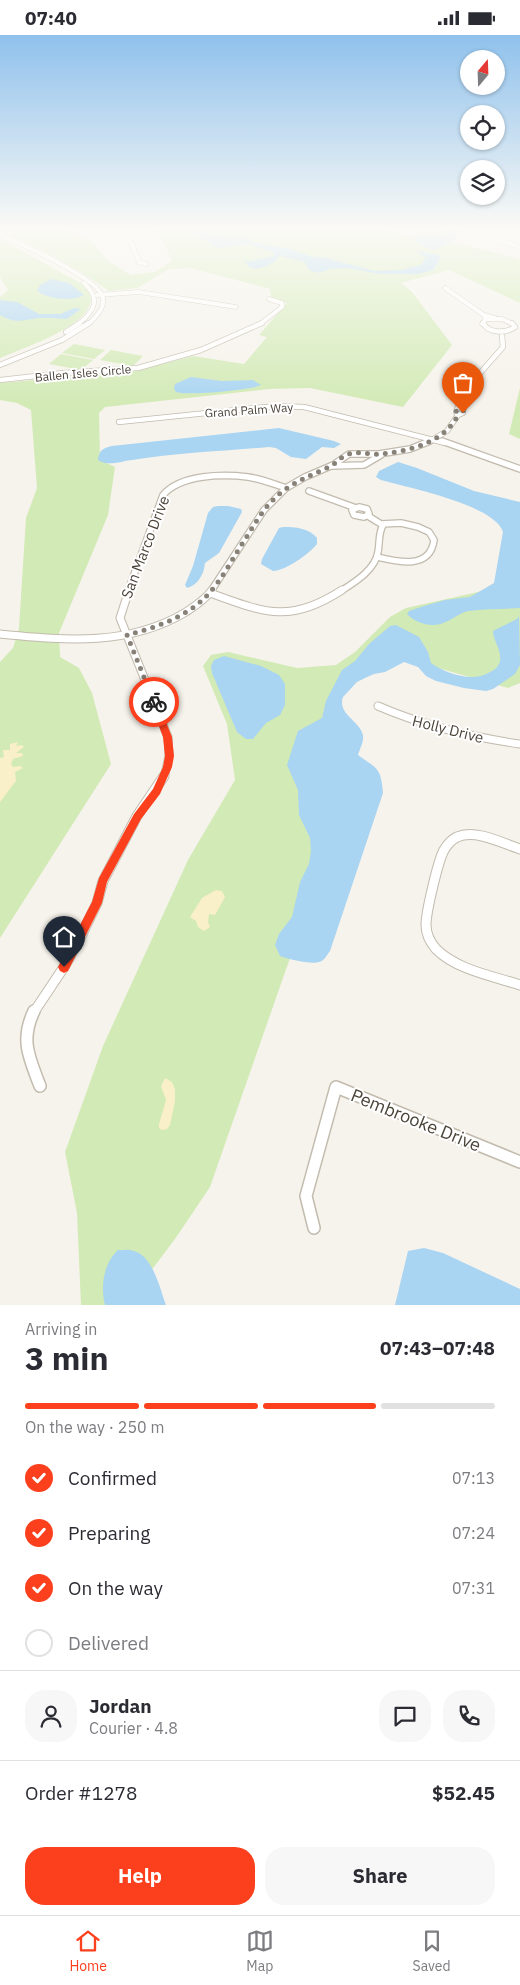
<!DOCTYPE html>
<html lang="en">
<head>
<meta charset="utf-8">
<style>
	:root { --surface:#fff; --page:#f7f7f7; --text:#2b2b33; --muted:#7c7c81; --line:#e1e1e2; --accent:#fc3f1d }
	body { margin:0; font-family:"IBM Plex Sans",sans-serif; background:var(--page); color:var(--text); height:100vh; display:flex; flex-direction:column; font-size:19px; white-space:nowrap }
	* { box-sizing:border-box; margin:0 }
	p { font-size:16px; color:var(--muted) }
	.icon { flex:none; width:28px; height:28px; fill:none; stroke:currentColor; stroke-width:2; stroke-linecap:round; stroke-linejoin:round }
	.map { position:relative; height:1270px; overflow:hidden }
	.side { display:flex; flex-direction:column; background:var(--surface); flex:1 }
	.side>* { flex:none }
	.needle { width:32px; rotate:19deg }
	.fabs { position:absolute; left:460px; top:15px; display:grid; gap:10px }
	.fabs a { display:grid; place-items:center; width:45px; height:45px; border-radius:50%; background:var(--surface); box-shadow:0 1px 4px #0004; font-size:25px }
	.pin { position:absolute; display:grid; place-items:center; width:42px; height:42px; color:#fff; margin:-51px -21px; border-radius:50% 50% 50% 0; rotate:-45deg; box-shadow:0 0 5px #0007 }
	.pin .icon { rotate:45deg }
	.courier { position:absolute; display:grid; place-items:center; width:50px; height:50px; margin:-25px; border:4px solid #fc3f1d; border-radius:50%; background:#fff; color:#222; box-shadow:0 1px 6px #0007 }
	.summary em { font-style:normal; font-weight:800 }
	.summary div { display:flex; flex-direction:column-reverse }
	.summary { display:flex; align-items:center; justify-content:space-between; height:85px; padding:0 25px }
	h1 { font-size:32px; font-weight:800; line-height:38px }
	.bar { display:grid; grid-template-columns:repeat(4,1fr); gap:8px 5px; align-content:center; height:60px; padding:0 25px }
	.bar i { height:6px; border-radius:4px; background:var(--line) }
	.bar .selected { background:var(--accent) }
	.bar p { grid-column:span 4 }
	.line { display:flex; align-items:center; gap:12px; padding:0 25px; border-top:1px solid var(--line) }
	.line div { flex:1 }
	.round { display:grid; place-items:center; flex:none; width:52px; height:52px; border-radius:20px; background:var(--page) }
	ol { padding:0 25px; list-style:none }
	li { display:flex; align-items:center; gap:15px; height:55px }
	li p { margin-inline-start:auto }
	li .icon { padding:5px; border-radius:50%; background:var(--accent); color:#fff; stroke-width:4 }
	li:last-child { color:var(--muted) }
	li i { width:28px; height:28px; border:2px solid var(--line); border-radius:50% }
	.cta { display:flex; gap:10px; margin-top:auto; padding:10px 25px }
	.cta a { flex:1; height:58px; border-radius:20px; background:var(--accent); color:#fff; font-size:20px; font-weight:800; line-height:58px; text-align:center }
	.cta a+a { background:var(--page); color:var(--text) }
	.status { display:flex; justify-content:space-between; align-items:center; height:35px; padding:0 25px; background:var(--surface); direction:ltr }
	.status svg { height:14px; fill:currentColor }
	.tab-bar { display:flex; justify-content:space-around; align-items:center; height:70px; border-top:1px solid var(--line); background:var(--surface); font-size:14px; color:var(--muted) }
	.tab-bar a { display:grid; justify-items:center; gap:2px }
	.tab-bar .selected { color:var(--accent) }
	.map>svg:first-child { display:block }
</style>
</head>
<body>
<div class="status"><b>07:40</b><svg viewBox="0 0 49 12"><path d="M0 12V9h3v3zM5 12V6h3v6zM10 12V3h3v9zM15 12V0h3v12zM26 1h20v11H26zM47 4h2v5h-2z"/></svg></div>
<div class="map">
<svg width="520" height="1270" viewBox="0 0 520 1270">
	<rect width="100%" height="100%" fill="#f6f3ec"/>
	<g fill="#d2eab5">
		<path d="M 0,194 L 65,194 L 91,206 L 108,226 L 131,240 L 155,237 L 172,226 L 162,204 L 152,194 L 382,194 L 406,201 L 460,209 L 520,224 L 520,268 L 449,235 L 401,248 L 412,257 L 452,310 L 403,372 L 310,353 L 269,354 L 105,372 L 99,378 L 100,425 L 115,432 L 108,480 L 59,598 L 60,622 L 79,633 L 92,658 L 111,729 L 0,903 L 0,627 L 13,613 L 19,593 L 26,483 L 37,453 L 31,375 L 17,368 L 0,365 L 0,348 L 136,336 L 193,321 L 244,329 L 267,302 L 259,300 L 287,268 L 271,263 L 270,254 L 191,233 L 169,234 L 137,253 L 109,256 C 76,232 38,212 0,196 Z"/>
		<path d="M 0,204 L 84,250 L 91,260 C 91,264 91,269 89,272 C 76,296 25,312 0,323 L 0,262 L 8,255 L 0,242 Z"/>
		<path d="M 74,309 L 105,315 L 94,324 L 62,318 Z"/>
		<path d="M 111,315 L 143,321 L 133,331 L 100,325 Z"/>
		<path d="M 61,319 L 93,325 L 81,335 L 49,329 Z"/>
		<path d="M 520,353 L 520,404 L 509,399 Z"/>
		<path d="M 520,517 L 520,648 L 508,653 L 410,625 L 355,639 L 337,664 L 323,797 L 312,860 L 210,1152 L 175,1204 L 147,1241 L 110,1270 L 81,1270 L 77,1178 L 65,1117 L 103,1011 L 188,825 L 235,745 L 227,689 L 203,631 L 211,620 L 228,617 L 297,633 L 336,630 L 355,617 L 390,582 L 406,573 L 510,550 Z"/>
	</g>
	<g fill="#f9efc9">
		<path d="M 18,707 L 16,711 L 22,710 L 24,712 L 16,718 L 22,718 L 23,721 L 13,724 L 11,729 L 13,732 L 20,731 L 23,733 L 15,737 L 16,746 L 0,767 L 0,723 L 4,722 L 3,715 L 10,715 L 10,709 Z"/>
		<path d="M 216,855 L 222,856 L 225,862 L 215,880 L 209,879 L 208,887 L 210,892 L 204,896 L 198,892 L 196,886 L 190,882 L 202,863 Z"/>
		<path d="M 165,1043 L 172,1047 L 175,1054 L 175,1066 L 170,1090 L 167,1094 L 162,1095 L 159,1093 L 159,1089 L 166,1065 L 161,1051 Z"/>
	</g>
	<g fill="#a9d4f2">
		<path d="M 185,194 L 210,194 L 231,202 L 248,203 L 253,207 L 290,214 L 309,221 L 326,223 L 375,236 L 401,235 L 421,230 L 426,223 L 417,217 L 419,216 L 439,220 L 441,223 L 433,235 L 418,239 L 380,239 L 348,233 L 330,234 L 318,238 L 309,235 L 305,227 L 281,221 L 277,222 L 277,225 C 267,231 253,240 245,227 L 274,221 L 273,217 L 249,209 L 218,213 Z"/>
		<path d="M 447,194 L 463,194 L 452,207 L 433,215 L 417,208 L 414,201 L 439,198 Z"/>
		<path d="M 51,244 L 69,248 L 84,260 C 71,267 49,264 37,256 L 40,250 Z"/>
		<path d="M 0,265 L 17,267 L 39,279 L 60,279 L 74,273 L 81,274 L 67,284 C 59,284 51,282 43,283 C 24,283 19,291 0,280 Z"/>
		<path d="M 191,342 L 222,346 L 253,345 L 261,350 C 252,355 186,361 176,357 L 174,354 L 175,349 Z"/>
		<path d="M 279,393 L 334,406 L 341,409 L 334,413 L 322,412 L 306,424 L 291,422 L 276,413 L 269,412 C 223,416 177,418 132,425 C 122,426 107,432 98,425 C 99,415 103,413 112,411 Z"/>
		<path d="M 398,427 L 417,433 L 474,456 L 520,467 L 520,573 C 503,574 485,574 468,576 C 459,578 452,585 443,588 C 432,593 415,588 407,579 L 409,576 L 424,571 L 445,565 L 470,562 L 494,548 L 503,497 C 495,470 409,453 381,445 L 376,442 L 379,436 Z"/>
		<path d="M 218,471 L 228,471 L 241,474 L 242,477 L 219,518 L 205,528 C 204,539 198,550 187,553 L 185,550 L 193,531 L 208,478 L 213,472 Z"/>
		<path d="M 283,492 C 295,492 309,493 317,503 L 317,509 C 309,519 285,536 273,536 L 261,529 L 262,524 L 279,493 Z"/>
		<path d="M 519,581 L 520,630 L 515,639 L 493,654 L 486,656 L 464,653 L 436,646 L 426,641 L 418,632 L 404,627 L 385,637 L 374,639 L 365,643 L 357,647 L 343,662 C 337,679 360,686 363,700 C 364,707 360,713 358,720 C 377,734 381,732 383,758 L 330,916 C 327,920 324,926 319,927 C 313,930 287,924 280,921 L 275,910 L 279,899 L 292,882 L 300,847 L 309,829 L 311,816 L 310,803 L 299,780 L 298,755 L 287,730 L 298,696 L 322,683 L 326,666 L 342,635 L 355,626 L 369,609 L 390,591 L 396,590 L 419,602 L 428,617 L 431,628 C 446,639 474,648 490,637 C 495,635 499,631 500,626 C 502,616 493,605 493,596 L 517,584 Z"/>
		<path d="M 224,621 L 261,631 L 279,640 L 285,649 L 285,670 L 280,680 L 266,688 L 253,704 L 246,704 L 237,697 L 212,638 L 211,631 L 214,625 Z"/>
		<path d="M 424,1213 L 443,1218 L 520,1254 L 520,1270 L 395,1270 L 408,1216 Z"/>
		<path d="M 118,1215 C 123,1215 129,1214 134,1216 C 153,1221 160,1254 166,1270 L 105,1270 C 100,1251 104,1228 118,1215 Z"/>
	</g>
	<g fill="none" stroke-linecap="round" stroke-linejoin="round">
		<defs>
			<g id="minor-far5">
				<path d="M 119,194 L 132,209 L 139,227 L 146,229"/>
				<path d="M 499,194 L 496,201 L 498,205 L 520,212"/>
				<path d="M 0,200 C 20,208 94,242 102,260 C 107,271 95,283 88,289"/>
				<path d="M 445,253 L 484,280"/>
				<path d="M 97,260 L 139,257 L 236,272"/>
				<path d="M 486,284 L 484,280 L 495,283"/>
				<path d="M 486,284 L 502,284 L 513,289"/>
				<path d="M 78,289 C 95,276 101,264 84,248"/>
				<path d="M 260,289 L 282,272 L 282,268 L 269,264"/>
				<path d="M 482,289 L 486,284"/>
			</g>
			<g id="minor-far4">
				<path d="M 483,288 C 488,298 505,299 515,292 L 512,288"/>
				<path d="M 66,297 L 80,288"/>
				<path d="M 0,330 L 62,305 L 89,288"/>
				<path d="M 0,345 L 63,338 L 138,333 L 201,315 L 262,288"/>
				<path d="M 458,380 L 456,377 C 464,353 486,332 503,312 L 502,301"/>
				<path d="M 119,387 L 276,371 L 304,372 L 445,408"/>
				<path d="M 427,408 L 447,396 L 458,380 L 463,378 L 464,371 L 461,369"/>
			</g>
			<g id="minor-far3">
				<path d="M 442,406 L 520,434"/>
				<path d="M 332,431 L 364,430 L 381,420"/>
				<path d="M 309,456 L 356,473"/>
				<path d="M 359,472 L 367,474 L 369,479 L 364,482 L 354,480 L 352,475 Z"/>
				<path d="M 368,481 L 381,489 L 401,488 L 418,492 L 429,497 L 434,505 C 430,535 398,527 377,522"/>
				<path d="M 128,556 L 163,460 C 181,439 223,439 248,442 C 261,444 274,449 286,453"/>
				<path d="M 211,556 L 264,475 L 286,453 L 305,442 L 333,430 L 349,419 L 379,419 L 410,414 L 430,406"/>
				<path d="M 341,556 C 355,547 375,535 378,517 C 380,507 378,499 383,490"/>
			</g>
			<g id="minor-far2">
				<path d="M 129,555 L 120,583 L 168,702 L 169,721 L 164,743"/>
				<path d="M 210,558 C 265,578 290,589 342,555"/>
				<path d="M 0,599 C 64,605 128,612 186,577 C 195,571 206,564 212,555"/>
				<path d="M 378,671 C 424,691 471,702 520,709"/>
			</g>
			<g id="minor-far1">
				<path d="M 520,814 C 502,808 476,794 457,802 C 451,805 447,810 444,815 C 438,826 426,877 426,890 C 426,899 430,907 436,914 C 457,935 493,941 520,950"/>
				<path d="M 34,977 L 64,932 L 78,907 L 97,868 L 103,846 L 137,781 L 164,741"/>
			</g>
			<g id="minor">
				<path d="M 34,976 C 20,1005 29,1022 40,1051"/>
				<path d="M 314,1193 L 306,1161 L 336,1052 L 520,1127"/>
			</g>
		</defs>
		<use href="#minor-far5" stroke="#c2bbae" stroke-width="5"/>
		<use href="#minor-far4" stroke="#c2bbae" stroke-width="6"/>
		<use href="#minor-far3" stroke="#c2bbae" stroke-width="8"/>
		<use href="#minor-far2" stroke="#c2bbae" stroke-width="9"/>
		<use href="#minor-far1" stroke="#c2bbae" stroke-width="11"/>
		<use href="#minor" stroke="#c2bbae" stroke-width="14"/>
		<use href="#minor-far5" stroke="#fff" stroke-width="4"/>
		<use href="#minor-far4" stroke="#fff" stroke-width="4.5"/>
		<use href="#minor-far3" stroke="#fff" stroke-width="5.5"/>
		<use href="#minor-far2" stroke="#fff" stroke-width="7"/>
		<use href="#minor-far1" stroke="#fff" stroke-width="9"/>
		<use href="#minor" stroke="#fff" stroke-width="11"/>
	</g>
	<linearGradient id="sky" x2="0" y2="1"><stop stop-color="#8fc1ec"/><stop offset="0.52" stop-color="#fbfaf6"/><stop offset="1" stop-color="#fbfaf6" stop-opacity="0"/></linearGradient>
	<rect width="520" height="372" fill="url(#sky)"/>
	<path fill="#fc3f1d" d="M 154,664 L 158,667 L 172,702 L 174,721 L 172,732 L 160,759 L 141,784 L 107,847 L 102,868 L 68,936 L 64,938 L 60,936 L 58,932 L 92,867 L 99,843 L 134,779 L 153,754 L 163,732 L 165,721 L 163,702 L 150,667 Z"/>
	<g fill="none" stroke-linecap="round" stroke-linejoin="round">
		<path stroke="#878178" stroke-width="5" stroke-dasharray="0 9" d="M 154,667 L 127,600 C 159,592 195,579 215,551 C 226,537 234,521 244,506 C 253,492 261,477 272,466 C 289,448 310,441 331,431 C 336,428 340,423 346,420 C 357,415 368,420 380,419 C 409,416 444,408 458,380 L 456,377 L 458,370 L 461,369 L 464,371 L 463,378"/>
	</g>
	<g text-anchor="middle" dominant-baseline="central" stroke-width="4" stroke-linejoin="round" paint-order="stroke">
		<g font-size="12" fill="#4b4439" stroke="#fff">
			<text transform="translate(83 338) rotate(-5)">Ballen Isles Circle</text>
			<text transform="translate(249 375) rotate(-4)">Grand Palm Way</text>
		</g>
		<g font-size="15" fill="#4b4439" stroke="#fff">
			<text transform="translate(145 512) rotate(-69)">San Marco Drive</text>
			<text transform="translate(448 694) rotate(14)">Holly Drive</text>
		</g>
		<g font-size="18" fill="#4b4439" stroke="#fff">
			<text transform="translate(416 1085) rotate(22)">Pembrooke Drive</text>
		</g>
	</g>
</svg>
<div class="fabs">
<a><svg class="needle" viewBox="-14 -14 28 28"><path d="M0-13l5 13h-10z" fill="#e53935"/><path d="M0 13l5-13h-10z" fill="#7c7c81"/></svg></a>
<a><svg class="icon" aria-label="locate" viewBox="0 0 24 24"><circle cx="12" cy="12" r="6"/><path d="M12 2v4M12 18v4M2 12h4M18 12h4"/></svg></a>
<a><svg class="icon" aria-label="layers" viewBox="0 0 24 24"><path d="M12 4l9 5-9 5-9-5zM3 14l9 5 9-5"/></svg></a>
</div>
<div class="pin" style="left:463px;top:378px;background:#ea580c"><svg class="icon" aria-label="bag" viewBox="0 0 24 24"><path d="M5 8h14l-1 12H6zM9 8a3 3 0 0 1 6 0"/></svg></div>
<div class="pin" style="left:64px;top:932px;background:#1f2937"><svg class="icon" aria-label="home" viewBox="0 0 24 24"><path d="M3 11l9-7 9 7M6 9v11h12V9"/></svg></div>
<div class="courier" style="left:154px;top:667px"><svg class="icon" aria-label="bike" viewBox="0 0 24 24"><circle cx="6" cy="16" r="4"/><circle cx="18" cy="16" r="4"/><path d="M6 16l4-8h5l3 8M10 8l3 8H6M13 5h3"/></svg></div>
</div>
<section class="side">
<div class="summary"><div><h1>3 min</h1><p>Arriving in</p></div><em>07:43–07:48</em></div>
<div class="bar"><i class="selected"></i><i class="selected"></i><i class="selected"></i><i></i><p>On the way · 250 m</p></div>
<ol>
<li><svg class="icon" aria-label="check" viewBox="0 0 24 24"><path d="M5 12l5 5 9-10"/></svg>Confirmed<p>07:13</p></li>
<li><svg class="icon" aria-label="check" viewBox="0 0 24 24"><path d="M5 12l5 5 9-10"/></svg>Preparing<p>07:24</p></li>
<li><svg class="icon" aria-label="check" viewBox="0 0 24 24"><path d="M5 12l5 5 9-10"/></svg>On the way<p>07:31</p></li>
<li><i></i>Delivered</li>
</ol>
<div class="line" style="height:90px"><a class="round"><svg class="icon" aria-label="person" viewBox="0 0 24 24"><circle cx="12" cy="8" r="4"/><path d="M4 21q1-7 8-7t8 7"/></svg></a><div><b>Jordan</b><p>Courier · 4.8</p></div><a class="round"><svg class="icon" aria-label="chat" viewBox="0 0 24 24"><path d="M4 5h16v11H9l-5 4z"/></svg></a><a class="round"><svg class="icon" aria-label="phone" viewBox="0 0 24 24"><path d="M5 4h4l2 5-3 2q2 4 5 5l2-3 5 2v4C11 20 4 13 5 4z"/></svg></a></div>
<div class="line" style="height:65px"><div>Order #1278</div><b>$52.45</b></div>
<div class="cta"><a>Help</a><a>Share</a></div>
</section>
<nav class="tab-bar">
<a class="selected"><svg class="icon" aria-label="home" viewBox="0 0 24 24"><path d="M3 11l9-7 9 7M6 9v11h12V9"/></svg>Home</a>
<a><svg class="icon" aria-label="map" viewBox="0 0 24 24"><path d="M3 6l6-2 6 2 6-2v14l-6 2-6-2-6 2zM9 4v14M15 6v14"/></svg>Map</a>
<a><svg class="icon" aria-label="saved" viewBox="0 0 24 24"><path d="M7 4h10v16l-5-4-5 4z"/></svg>Saved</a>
</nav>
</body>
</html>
